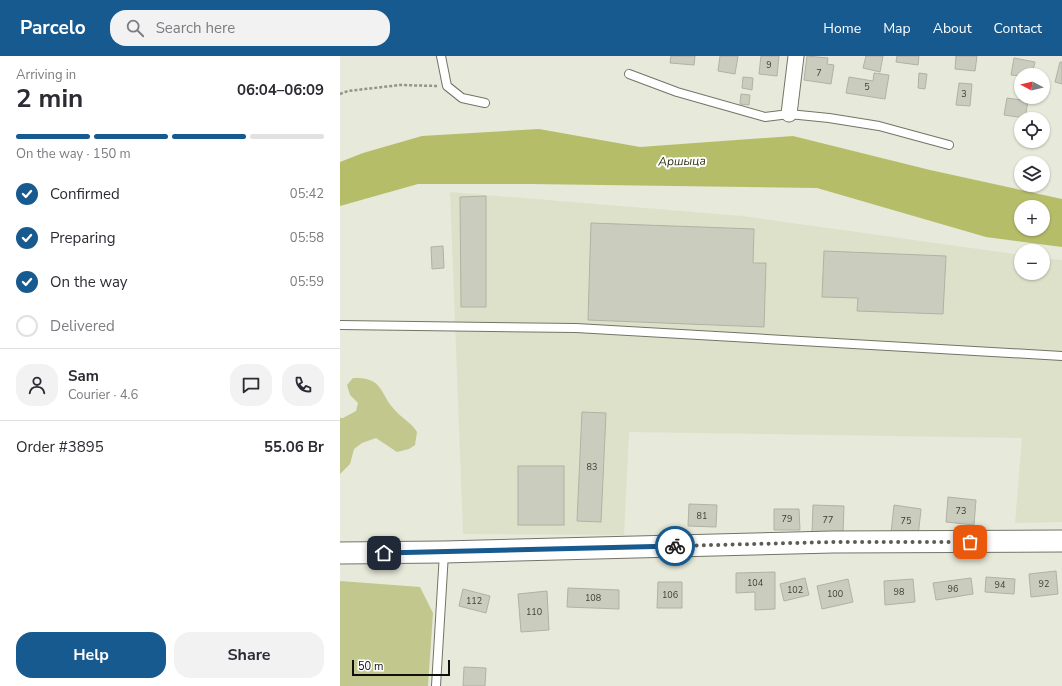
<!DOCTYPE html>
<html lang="en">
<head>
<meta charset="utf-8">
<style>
	:root { --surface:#fff; --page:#f2f2f3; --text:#2b2b33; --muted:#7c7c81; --line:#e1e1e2; --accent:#175a8f }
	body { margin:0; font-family:"Nunito Sans",sans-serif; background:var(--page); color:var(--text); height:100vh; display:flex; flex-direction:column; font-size:15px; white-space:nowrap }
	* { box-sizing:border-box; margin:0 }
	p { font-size:13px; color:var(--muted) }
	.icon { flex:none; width:22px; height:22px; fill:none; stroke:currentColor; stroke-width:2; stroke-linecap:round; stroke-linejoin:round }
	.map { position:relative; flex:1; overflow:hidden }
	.drawer { display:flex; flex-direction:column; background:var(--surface); width:340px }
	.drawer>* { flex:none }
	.needle { width:26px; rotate:277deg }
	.tools { position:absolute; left:674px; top:12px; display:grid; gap:8px }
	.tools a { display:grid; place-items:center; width:36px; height:36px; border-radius:50%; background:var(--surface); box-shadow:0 1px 3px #0004; font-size:20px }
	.scale { position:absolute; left:12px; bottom:10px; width:98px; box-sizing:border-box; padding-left:4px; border:2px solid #0f100b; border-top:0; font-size:11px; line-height:14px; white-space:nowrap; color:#0f100b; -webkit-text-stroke:3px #fff; paint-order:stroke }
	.pin { position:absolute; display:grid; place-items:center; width:34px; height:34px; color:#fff; margin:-17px; border-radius:8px; box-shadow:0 2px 6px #0006 }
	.courier { position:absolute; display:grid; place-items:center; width:40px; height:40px; margin:-20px; border:3px solid #175a8f; border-radius:50%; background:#fff; color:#222; box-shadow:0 1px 5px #0007 }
	.summary em { font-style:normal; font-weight:700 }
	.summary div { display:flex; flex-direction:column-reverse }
	.summary { display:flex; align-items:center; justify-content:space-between; height:68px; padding:0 16px }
	h1 { font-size:26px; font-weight:700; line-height:30px }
	.bar { display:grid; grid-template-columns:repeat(4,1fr); gap:6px 4px; align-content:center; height:48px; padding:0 16px }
	.bar i { height:5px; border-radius:3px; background:var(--line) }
	.bar .on { background:var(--accent) }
	.bar p { grid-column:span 4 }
	.line { display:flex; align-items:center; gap:10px; padding:0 16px; border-top:1px solid var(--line) }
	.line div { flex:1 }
	.round { display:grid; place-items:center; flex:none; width:42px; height:42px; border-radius:16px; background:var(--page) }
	ol { padding:0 16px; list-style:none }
	li { display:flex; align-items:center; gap:12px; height:44px }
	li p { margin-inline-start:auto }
	li .icon { padding:4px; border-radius:50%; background:var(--accent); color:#fff; stroke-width:4 }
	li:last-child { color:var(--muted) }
	li i { width:22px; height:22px; border:2px solid var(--line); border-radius:50% }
	.cta { display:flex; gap:8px; margin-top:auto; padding:8px 16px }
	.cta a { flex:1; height:46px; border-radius:16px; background:var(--accent); color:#fff; font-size:16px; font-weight:700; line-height:46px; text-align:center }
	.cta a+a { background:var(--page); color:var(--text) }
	header { display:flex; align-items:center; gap:24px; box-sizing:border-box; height:56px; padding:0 20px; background:var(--accent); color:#fff }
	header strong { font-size:19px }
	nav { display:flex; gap:22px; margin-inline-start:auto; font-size:14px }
	.search { width:280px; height:36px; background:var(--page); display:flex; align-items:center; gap:10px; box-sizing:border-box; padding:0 14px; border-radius:16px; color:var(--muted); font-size:15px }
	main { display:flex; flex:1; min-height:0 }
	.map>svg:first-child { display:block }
</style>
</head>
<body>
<header>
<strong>Parcelo</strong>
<div class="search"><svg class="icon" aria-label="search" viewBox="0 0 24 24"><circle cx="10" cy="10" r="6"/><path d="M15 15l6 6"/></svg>Search here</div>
<nav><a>Home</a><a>Map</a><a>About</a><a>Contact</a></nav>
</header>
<main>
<section class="drawer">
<div class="summary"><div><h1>2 min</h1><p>Arriving in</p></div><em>06:04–06:09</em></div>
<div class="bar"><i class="on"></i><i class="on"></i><i class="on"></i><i></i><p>On the way · 150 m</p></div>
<ol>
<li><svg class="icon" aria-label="check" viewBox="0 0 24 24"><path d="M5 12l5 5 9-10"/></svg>Confirmed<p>05:42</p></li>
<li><svg class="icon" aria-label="check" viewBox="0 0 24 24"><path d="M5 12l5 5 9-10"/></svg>Preparing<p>05:58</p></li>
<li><svg class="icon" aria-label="check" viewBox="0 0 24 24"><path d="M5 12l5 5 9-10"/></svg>On the way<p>05:59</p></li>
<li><i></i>Delivered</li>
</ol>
<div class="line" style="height:72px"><a class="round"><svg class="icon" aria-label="person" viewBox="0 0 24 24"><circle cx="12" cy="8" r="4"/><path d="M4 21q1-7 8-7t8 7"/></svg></a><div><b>Sam</b><p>Courier · 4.6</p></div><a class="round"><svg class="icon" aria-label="chat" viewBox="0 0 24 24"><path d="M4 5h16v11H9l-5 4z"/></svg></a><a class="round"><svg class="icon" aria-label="phone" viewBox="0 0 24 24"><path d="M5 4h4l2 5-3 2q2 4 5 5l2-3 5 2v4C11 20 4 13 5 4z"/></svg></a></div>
<div class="line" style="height:52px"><div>Order #3895</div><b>55.06 Br</b></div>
<div class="cta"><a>Help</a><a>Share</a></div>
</section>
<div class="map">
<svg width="722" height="630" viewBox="0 0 722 630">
	<rect width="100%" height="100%" fill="#e7e9da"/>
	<path fill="#dee1ca" d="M 110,136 L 403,160 L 681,199 L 681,217 L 703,217 L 703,202 L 722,204 L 722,466 L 675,467 L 682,382 L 289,376 L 284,479 L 123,478 Z"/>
	<g fill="#c2c78d">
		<path d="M 13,322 C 21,322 27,322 34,326 C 42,331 46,345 53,352 C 60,361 71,366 77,376 L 75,389 L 69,393 L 57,396 L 36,382 L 22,387 L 14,393 L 10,408 L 0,418 L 0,362 L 3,362 L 16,355 L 18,347 L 10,339 L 7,329 Z"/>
		<path d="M 0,525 L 80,531 L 93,557 L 88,630 L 0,630 Z"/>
	</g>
	<path fill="#b6bd69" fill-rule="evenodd" d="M 199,73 L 300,91 L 453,80 L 590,114 L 722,143 L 722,191 L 646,181 L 477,132 L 191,128 L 78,128 L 0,150 L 0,106 L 23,97 L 82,80 ZM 681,151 L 703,151 L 703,173 L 681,173 Z"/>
	<g fill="#caccbd" stroke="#b0b2a3">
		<path d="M 331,0 L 355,0 L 354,9 L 330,7 Z"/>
		<path d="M 380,0 L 398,0 L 395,18 L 378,15 Z"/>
		<path d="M 421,0 L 439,0 L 437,20 L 419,18 Z"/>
		<path d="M 467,0 L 488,2 L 487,8 L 494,9 L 491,28 L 464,24 Z"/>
		<path d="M 526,0 L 543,0 L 540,16 L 523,12 Z"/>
		<path d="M 557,0 L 579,0 L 578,9 L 556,6 Z"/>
		<path d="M 616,0 L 637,0 L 635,15 L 615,13 Z"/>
		<path d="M 674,2 L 695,6 L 692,19 L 681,19 L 681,20 L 671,19 Z"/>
		<path d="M 720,6 L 722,6 L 722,28 L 715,26 Z"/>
		<path d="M 534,17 L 549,19 L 545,43 L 506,37 L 509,21 L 533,25 Z"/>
		<path d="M 579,17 L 587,18 L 585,33 L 578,32 Z"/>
		<path d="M 403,21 L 413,22 L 412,34 L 402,32 Z"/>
		<path d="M 619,27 L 632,28 L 630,50 L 616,49 Z"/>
		<path d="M 401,38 L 410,39 L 409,49 L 400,48 Z"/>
		<path d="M 667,42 L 688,45 L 685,62 L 664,59 Z"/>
		<path d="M 146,140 L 146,251 L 121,251 L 120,141 Z"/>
		<path d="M 251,167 L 414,173 L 413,207 L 426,207 L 424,271 L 248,264 Z"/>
		<path d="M 103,190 L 104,212 L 92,213 L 91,191 Z"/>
		<path d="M 484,195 L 606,200 L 603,258 L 517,255 L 518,242 L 482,241 Z"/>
		<path d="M 242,356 L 266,357 L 261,466 L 237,465 Z"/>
		<rect x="178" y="410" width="46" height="59"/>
		<path d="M 608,441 L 636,444 L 634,469 L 606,466 Z"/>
		<path d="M 349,448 L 377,449 L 376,471 L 348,470 Z"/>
		<path d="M 473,449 L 504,450 L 503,479 L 472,477 Z"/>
		<path d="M 554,449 L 581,453 L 578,481 L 551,477 Z"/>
		<path d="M 434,453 L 459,453 L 460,474 L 434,474 Z"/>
		<path d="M 716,515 L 718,538 L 691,541 L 689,518 Z"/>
		<path d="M 435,516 L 435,553 L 415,554 L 415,536 L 396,537 L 396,517 Z"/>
		<path d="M 646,521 L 675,523 L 674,538 L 645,536 Z"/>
		<path d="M 465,522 L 469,539 L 444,545 L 440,528 Z"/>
		<path d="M 631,522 L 633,538 L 596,544 L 593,527 Z"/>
		<path d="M 508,523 L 513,546 L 482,553 L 477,530 Z"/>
		<path d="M 573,523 L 575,546 L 545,549 L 544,525 Z"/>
		<path d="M 318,526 L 342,526 L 342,552 L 317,552 Z"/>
		<path d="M 228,532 L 279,534 L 279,553 L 227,551 Z"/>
		<path d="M 123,533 L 150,540 L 146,557 L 119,550 Z"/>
		<path d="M 207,535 L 209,574 L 181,576 L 178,538 Z"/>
		<path d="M 124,611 L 146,612 L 145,630 L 123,630 Z"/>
	</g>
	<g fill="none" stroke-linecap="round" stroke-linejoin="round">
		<defs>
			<g id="lane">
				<path d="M 101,0 L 107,30 L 122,42 L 145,47"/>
				<path d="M 289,18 L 337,36 L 425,61 L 449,58 L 489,62 L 539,70 L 609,89"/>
				<path d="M 0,269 L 236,272 L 722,300"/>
				<path d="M 96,630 L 104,497"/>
			</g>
			<path id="street" d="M 449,58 L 456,0"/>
			<path id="secondary" d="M 0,497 L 104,496 L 493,486 L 722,485"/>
		</defs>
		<use href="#lane" stroke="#737467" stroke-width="10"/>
		<use href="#street" stroke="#737467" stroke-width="17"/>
		<use href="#secondary" stroke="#737467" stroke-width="23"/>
		<path stroke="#93958a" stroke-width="2.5" stroke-dasharray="3 2" stroke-linecap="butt" d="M 0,38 L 8,35 L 60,29 L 97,30"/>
		<use href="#lane" stroke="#fff" stroke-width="8"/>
		<use href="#street" stroke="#fff" stroke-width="15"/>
		<use href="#secondary" stroke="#fff" stroke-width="21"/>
	</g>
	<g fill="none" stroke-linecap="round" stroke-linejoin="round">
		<path stroke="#5b5c53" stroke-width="4" stroke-dasharray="0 7.2" d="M 335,490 L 493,486 L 630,486"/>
		<path stroke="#175a8f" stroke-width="5" d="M 44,497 L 335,490"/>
	</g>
	<g text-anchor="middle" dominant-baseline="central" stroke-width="4" stroke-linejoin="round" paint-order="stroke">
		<g font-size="9" fill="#3e3f38">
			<text x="429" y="9">9</text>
			<text x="479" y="17">7</text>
			<text x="527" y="31">5</text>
			<text x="624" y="38">3</text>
			<text x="252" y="411">83</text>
			<text x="621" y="455">73</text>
			<text x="362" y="460">81</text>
			<text x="447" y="463">79</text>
			<text x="488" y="464">77</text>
			<text x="566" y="465">75</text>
			<text x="415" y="527">104</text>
			<text x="704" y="528">92</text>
			<text x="660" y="529">94</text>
			<text x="613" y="533">96</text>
			<text x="455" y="534">102</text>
			<text x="559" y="536">98</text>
			<text x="495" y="538">100</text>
			<text x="330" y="539">106</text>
			<text x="253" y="542">108</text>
			<text x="134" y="545">112</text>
			<text x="194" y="556">110</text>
		</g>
		<g font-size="12" font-style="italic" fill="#31330f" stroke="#fff">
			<text transform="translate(342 105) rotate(-1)">Аршыца</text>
		</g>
	</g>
</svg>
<div class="tools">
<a><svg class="needle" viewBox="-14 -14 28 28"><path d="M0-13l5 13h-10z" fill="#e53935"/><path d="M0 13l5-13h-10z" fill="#7c7c81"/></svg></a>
<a><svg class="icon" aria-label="locate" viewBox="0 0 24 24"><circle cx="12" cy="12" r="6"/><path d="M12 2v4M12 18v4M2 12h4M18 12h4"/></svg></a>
<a><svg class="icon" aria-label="layers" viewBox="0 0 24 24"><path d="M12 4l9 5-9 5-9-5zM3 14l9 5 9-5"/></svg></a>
<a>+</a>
<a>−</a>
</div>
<div class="scale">50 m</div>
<div class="pin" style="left:630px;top:486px;background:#ea580c"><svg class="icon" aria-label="bag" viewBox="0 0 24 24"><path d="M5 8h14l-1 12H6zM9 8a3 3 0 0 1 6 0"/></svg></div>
<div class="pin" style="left:44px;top:497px;background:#1f2937"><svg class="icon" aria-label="home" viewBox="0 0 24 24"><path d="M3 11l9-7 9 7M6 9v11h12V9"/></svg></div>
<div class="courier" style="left:335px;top:490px"><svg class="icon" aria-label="bike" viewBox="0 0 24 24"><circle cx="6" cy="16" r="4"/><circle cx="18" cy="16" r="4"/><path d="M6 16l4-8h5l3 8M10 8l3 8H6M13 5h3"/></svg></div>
</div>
</main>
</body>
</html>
